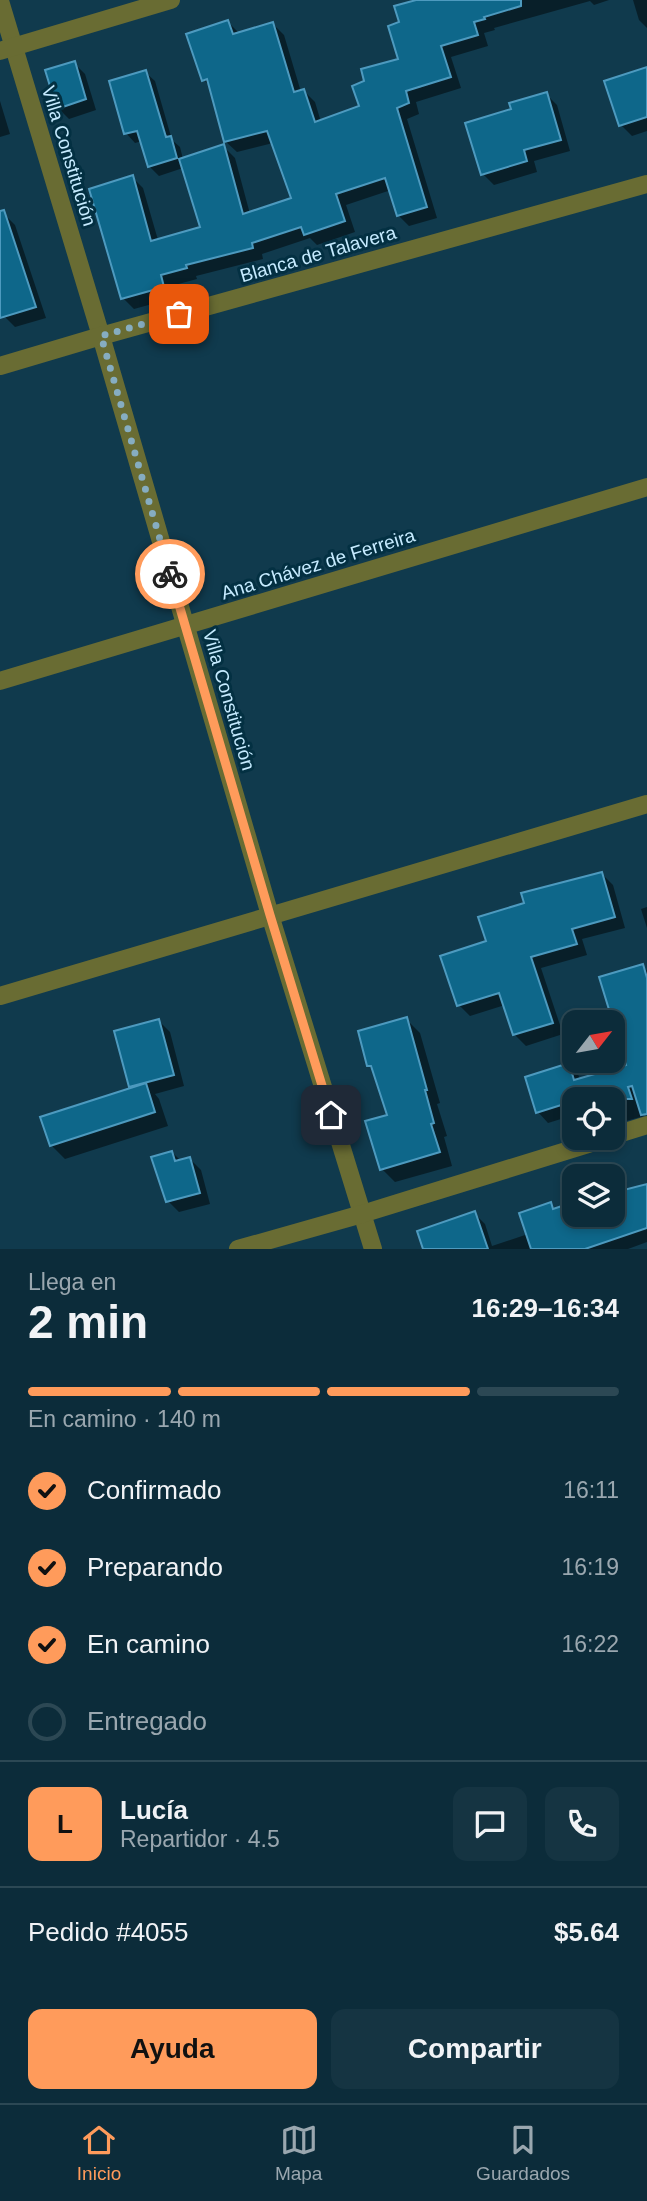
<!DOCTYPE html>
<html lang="es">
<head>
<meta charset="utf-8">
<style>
	:root { --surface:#0c2c3a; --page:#153442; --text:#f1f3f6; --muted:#9aa7af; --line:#2c4854; --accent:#ff9b5b }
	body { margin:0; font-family:Arial,sans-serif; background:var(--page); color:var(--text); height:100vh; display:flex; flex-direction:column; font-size:26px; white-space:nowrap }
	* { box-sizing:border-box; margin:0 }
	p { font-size:23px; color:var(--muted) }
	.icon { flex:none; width:38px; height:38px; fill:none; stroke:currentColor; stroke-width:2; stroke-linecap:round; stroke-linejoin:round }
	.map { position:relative; height:1249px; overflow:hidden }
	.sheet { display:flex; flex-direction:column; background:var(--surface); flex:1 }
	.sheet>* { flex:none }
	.needle { width:46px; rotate:59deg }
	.tools { position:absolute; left:562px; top:1010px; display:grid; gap:14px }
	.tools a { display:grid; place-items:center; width:63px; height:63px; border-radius:14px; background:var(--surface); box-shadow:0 4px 10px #0003,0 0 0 2px var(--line); font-size:35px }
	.pin { position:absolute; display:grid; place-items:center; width:60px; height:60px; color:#fff; margin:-30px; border-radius:14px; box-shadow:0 4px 10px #0006 }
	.courier { position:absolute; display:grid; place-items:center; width:70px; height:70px; margin:-35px; border:5px solid #ff9b5b; border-radius:50%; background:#fff; color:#222; box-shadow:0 2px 9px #0007 }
	.headline em { font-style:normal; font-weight:700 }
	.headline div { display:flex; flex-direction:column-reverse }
	.headline { display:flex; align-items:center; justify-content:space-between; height:119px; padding:0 28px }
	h1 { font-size:46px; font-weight:700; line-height:52px }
	.bar { display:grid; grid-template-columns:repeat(4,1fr); gap:10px 7px; align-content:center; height:84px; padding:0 28px }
	.bar i { height:9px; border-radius:5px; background:var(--line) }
	.bar .on { background:var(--accent) }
	.bar p { grid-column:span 4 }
	.line { display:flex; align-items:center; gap:18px; padding:0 28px; border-top:2px solid var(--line) }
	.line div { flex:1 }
	.round { display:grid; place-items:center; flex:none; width:74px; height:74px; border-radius:14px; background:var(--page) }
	ol { padding:0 28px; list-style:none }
	li { display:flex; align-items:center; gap:21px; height:77px }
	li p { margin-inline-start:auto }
	li .icon { padding:7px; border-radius:50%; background:var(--accent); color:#111; stroke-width:4 }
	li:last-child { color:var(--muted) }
	li i { width:38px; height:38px; border:4px solid var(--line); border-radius:50% }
	.primary-button { display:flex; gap:14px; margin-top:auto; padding:14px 28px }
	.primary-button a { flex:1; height:80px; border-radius:14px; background:var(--accent); color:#111; font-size:28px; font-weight:700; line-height:80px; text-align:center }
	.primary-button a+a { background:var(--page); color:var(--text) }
	.tabs { display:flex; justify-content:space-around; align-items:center; height:98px; border-top:2px solid var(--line); background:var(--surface); font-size:19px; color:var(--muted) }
	.tabs a { display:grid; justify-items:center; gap:4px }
	.tabs .on { color:var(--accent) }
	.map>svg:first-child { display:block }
</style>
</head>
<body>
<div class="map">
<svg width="647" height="1249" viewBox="0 0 647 1249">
	<rect width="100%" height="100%" fill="#103a4d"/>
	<g fill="#0007">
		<path d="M 411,0 L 609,0 L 594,5 L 590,1 L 494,28 L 495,30 L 484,33 L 488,46 L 451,57 L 461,88 L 416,102 L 419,114 L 407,119 L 437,218 L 409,226 L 398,215 L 391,190 L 346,205 L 355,232 L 317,245 L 310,238 L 262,254 L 263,259 L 196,276 L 197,279 L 171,286 L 174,298 L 134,309 L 123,298 L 132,177 L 143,188 L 158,240 L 202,229 L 183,168 L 159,176 L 149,166 L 142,141 L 135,143 L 126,133 L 145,72 L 155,81 L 172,140 L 180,147 L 183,159 L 223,146 L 235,158 L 250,214 L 294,199 L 273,143 L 237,152 L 225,141 L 210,86 L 204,80 L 228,22 L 239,33 L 273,24 L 284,35 L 301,92 L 304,91 L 315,102 L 321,122 L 361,107 L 366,82 L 400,60 L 401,24 L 412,3 Z"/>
		<path d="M 633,0 L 647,0 L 647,28 L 639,20 Z"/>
		<path d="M 74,63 L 85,74 L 96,110 L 69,119 L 58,108 Z"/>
		<path d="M 647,71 L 647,131 L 632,136 L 621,125 Z"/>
		<path d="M 546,94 L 557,105 L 570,151 L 534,161 L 537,172 L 494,185 L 483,174 L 513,110 Z"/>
		<path d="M 0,101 L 10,134 L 0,137 Z"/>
		<path d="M 4,214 L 15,225 L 46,318 L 15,327 L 4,316 L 0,304 L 0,215 Z"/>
		<path d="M 602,874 L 613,885 L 625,928 L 582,939 L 587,955 L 541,968 L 563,1034 L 526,1046 L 515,1035 L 505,1005 L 470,1016 L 459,1005 L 443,957 L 488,942 L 527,904 Z"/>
		<path d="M 647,907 L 647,928 L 641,909 Z"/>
		<path d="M 643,966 L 647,971 L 647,1095 L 638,1097 L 644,1116 L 612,1125 L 612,1099 L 574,1099 L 574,1115 L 548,1123 L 538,1112 L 568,1065 L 579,1076 L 580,1080 L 628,1067 Z"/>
		<path d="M 406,1019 L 420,1033 L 440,1103 L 437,1104 L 447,1136 L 444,1137 L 452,1166 L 395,1182 L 382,1169 L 389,1116 L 374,1071 L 369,1066 Z"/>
		<path d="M 159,1021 L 170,1032 L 184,1086 L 155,1094 L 159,1099 L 168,1126 L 65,1159 L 51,1145 L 133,1089 L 131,1086 Z"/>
		<path d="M 172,1152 L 181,1161 L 190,1159 L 201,1170 L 210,1204 L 179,1212 L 168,1201 Z"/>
		<path d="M 647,1183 L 647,1242 L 628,1249 L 425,1249 L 419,1232 L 474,1213 L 485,1224 L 492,1246 L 528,1234 L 550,1204 L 556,1210 L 574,1204 L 574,1214 L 612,1214 L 612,1195 Z"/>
	</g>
	<g fill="#0e678a" stroke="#4d9abf" stroke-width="2">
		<path d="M 416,0 L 521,0 L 521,6 L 484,17 L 485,19 L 474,22 L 478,35 L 441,46 L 451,77 L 406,91 L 409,103 L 397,108 L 427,207 L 397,216 L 385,178 L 336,194 L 345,221 L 304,235 L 301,227 L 252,243 L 253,248 L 186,265 L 187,268 L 161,275 L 164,287 L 121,299 L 89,189 L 133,175 L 151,241 L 200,227 L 179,159 L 224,144 L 243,214 L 291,198 L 267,131 L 224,142 L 207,79 L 202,81 L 186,34 L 228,20 L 233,34 L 273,22 L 294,92 L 304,89 L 315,122 L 359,106 L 352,86 L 364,81 L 361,69 L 398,59 L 388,26 L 399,22 L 394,6 Z"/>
		<path d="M 75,61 L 86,99 L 57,109 L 45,70 Z"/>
		<path d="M 647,67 L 647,117 L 619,126 L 604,81 Z"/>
		<path d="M 146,70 L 166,137 L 171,136 L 177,158 L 148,167 L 137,131 L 124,134 L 109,81 Z"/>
		<path d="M 547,92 L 561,140 L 524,150 L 527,161 L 481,175 L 465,123 L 511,109 L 509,103 Z"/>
		<path d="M 4,210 L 36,307 L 0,318 L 0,211 Z"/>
		<path d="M 602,872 L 615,917 L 572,929 L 577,944 L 531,957 L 553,1023 L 513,1035 L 499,993 L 457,1006 L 440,956 L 486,941 L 478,917 L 524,903 L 521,893 Z"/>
		<path d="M 643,964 L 647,978 L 647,1114 L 641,1115 L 632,1086 L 628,1087 L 632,1099 L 574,1099 L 574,1101 L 536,1113 L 525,1077 L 569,1063 L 574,1080 L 626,1065 L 599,977 Z"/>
		<path d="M 407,1017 L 427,1090 L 425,1090 L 434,1123 L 431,1124 L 440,1152 L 380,1170 L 365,1121 L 387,1115 L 371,1066 L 367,1066 L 358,1031 Z"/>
		<path d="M 159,1019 L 174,1075 L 129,1087 L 114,1031 Z"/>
		<path d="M 146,1083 L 155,1112 L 50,1146 L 40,1117 Z"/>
		<path d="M 172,1151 L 175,1161 L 190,1157 L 200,1193 L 166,1202 L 151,1157 Z"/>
		<path d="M 647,1184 L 647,1228 L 585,1249 L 531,1249 L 519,1213 L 551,1202 L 553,1209 L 574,1202 L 574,1214 L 612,1214 L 612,1193 Z"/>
		<path d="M 475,1211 L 488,1249 L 423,1249 L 417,1231 Z"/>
	</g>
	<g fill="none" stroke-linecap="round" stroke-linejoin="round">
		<g stroke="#696c33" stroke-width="18">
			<path d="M 0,1 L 101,336 L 270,915 L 373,1249"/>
			<path d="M 0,51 L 171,0"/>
			<path d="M 0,366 L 101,336 L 647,184"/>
			<path d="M 0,681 L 647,487"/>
			<path d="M 0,996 L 647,804"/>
			<path d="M 612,1136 L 647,1125"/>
			<path d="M 238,1249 L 362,1214 L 608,1138"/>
		</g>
	</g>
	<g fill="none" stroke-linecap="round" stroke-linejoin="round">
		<path stroke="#86adc1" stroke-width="7" stroke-dasharray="0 12.6" d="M 170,574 L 101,336 L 179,314"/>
		<path stroke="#ff9b5b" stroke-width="9" d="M 170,574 L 270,915 L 331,1115"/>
	</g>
	<g text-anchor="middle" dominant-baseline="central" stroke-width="6" stroke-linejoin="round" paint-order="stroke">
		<g font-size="19" fill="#c6ebff" stroke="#033042">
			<text transform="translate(69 156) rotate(73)">Villa Constitución</text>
			<text transform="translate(318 254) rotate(-16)">Blanca de Talavera</text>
			<text transform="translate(318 564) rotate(-17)">Ana Chávez de Ferreira</text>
			<text transform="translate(229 700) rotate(74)">Villa Constitución</text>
		</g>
	</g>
</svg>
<div class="tools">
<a><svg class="needle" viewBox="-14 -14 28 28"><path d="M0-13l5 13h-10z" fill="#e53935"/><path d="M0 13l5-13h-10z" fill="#9aa7af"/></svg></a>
<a><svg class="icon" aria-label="locate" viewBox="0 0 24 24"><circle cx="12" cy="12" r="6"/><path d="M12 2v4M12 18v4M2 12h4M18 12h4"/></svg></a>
<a><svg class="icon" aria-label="layers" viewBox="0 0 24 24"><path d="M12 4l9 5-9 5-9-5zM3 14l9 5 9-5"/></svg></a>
</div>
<div class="pin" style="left:179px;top:314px;background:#ea580c"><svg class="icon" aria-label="bag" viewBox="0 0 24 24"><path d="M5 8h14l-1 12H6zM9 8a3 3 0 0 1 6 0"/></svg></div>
<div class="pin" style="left:331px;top:1115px;background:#1f2937"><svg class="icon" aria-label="home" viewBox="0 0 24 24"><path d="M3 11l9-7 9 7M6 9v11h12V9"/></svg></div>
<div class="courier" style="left:170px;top:574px"><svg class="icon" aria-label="bike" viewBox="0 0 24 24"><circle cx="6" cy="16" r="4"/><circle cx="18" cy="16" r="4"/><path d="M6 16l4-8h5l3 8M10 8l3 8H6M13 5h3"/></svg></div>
</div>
<section class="sheet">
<div class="headline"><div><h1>2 min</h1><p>Llega en</p></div><em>16:29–16:34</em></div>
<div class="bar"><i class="on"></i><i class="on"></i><i class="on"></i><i></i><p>En camino · 140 m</p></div>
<ol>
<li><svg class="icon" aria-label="check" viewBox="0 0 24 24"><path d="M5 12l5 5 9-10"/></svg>Confirmado<p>16:11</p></li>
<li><svg class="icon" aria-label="check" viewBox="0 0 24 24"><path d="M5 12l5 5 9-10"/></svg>Preparando<p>16:19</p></li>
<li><svg class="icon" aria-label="check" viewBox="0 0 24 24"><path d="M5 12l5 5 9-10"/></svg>En camino<p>16:22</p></li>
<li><i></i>Entregado</li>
</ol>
<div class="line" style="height:126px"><b class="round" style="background:var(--accent);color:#111">L</b><div><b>Lucía</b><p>Repartidor · 4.5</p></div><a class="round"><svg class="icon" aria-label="chat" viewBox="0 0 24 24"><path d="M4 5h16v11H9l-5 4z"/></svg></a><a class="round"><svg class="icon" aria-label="phone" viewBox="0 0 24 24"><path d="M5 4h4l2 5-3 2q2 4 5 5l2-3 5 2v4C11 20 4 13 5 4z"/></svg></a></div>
<div class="line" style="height:91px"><div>Pedido #4055</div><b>$5.64</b></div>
<div class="primary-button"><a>Ayuda</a><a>Compartir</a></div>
</section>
<nav class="tabs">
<a class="on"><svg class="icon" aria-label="home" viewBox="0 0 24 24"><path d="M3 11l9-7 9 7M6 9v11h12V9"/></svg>Inicio</a>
<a><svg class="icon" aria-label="map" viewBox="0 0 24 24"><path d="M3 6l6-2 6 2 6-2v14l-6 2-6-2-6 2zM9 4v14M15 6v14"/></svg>Mapa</a>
<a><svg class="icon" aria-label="saved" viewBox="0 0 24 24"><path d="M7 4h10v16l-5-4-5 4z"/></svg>Guardados</a>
</nav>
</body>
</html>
